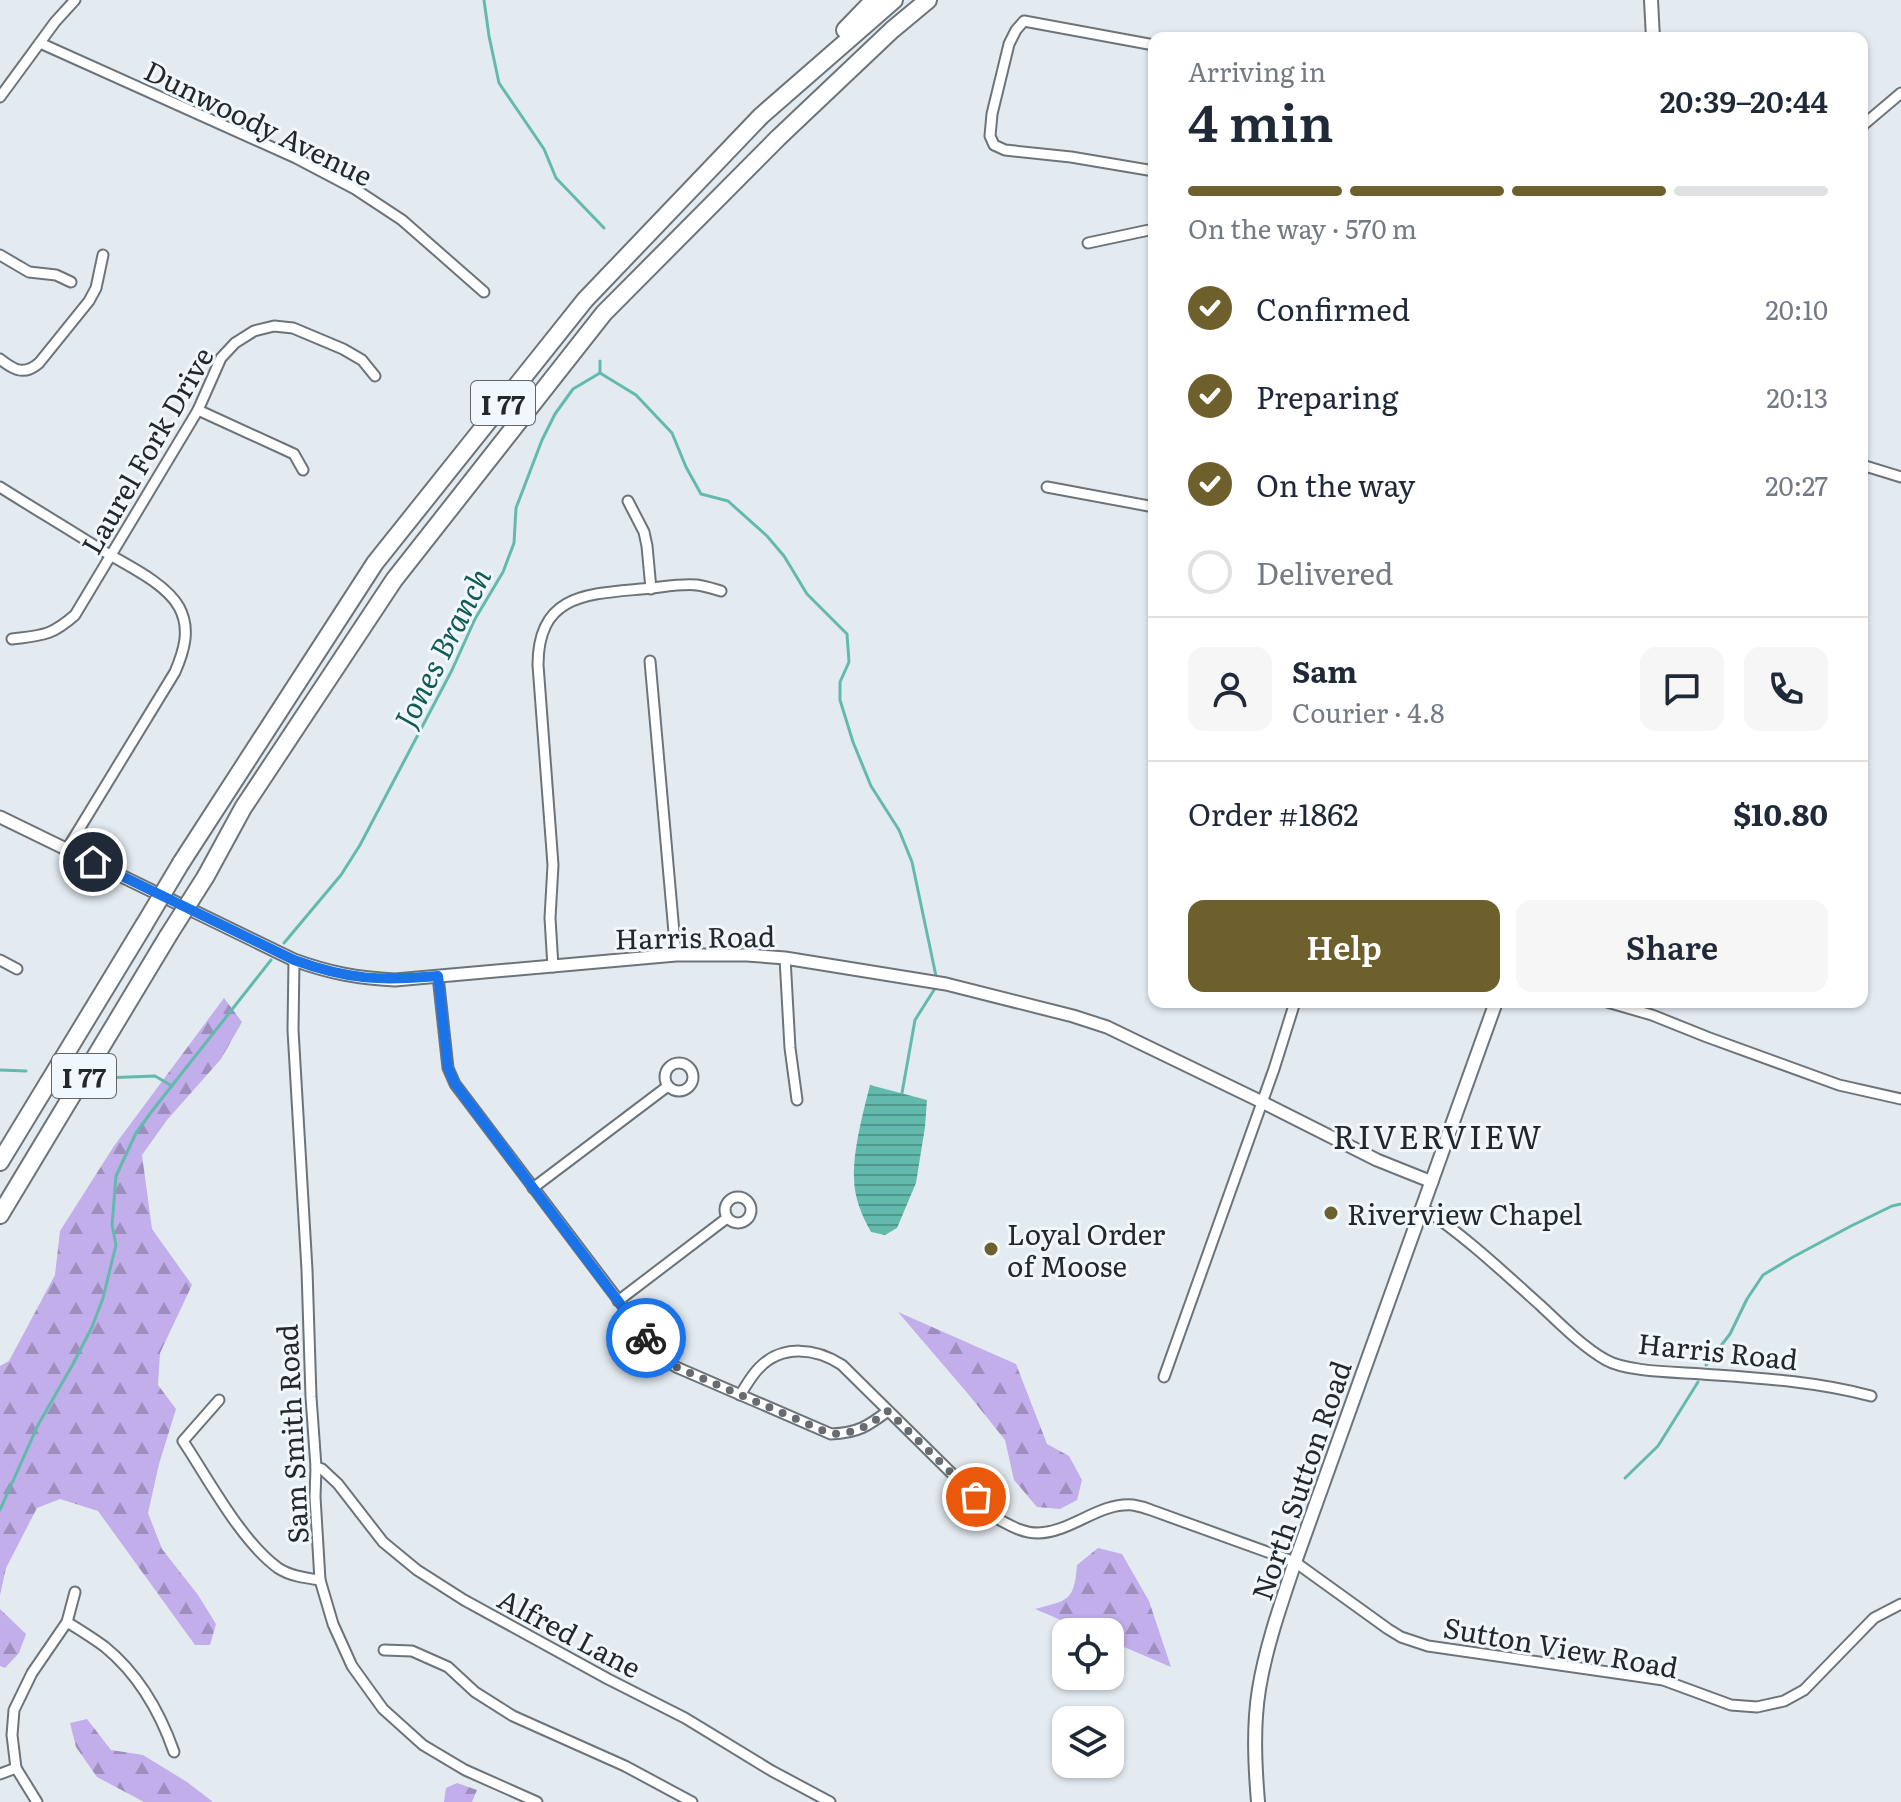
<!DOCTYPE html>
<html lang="en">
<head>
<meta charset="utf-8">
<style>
	:root { --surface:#fff; --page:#f6f6f7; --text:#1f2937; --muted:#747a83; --line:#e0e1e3; --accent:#6e602d }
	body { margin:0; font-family:Literata,serif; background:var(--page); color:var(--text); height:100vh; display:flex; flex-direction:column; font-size:30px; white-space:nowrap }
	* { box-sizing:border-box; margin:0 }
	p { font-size:26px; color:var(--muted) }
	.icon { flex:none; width:44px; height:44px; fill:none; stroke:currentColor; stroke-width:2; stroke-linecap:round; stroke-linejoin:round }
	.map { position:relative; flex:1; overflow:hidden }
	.sheet { position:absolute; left:1148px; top:32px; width:720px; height:976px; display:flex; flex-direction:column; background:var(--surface); border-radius:16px; box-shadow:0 2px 6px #0004 }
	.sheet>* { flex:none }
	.controls { position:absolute; left:1052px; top:1618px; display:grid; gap:16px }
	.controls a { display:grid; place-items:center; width:72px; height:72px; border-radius:16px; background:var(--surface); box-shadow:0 2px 6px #0004; font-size:40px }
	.pin { position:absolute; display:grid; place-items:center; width:68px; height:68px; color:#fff; margin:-34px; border:4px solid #fff; border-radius:50%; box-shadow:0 2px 8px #0007 }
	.courier { position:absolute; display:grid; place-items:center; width:80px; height:80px; margin:-40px; border:6px solid #1a73e8; border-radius:50%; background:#fff; color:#222; box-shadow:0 2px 10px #0007 }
	.headline em { font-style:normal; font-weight:600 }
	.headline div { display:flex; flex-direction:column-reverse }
	.headline { display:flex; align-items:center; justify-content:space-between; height:136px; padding:0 40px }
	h1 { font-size:52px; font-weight:600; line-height:60px }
	.bar { display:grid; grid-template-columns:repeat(4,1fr); gap:12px 8px; align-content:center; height:96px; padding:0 40px }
	.bar i { height:10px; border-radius:6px; background:var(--line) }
	.bar .current { background:var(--accent) }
	.bar p { grid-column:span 4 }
	.line { display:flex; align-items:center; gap:20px; padding:0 40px; border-top:2px solid var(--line) }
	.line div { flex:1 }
	.round { display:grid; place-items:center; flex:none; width:84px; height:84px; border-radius:16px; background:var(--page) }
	ol { padding:0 40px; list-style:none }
	li { display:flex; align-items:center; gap:24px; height:88px }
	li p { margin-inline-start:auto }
	li .icon { padding:8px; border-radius:50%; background:var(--accent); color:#fff; stroke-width:4 }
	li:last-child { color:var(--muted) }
	li i { width:44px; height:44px; border:4px solid var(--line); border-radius:50% }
	.cta { display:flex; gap:16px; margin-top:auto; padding:16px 40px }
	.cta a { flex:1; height:92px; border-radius:16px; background:var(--accent); color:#fff; font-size:32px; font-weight:600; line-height:92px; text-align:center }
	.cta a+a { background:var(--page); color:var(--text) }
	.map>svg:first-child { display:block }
</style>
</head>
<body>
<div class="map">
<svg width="1901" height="1802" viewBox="0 0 1901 1802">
	<defs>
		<pattern id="forest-firs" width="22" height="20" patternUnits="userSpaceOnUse" patternTransform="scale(2)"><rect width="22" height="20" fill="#c1aeea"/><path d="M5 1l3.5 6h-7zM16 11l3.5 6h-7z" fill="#9d8ebe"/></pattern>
		<pattern id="water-rules" width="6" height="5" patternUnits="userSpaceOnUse" patternTransform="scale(2)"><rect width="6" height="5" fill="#63baac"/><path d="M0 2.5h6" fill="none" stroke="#51978c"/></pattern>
	</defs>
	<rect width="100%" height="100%" fill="#e3ebf1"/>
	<g fill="url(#forest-firs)">
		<path d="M 224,998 L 242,1022 L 221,1059 L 167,1120 L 142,1155 L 152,1229 L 192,1285 L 160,1353 L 158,1385 L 176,1409 L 159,1464 L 148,1513 L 162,1549 L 198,1595 L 216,1624 L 210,1645 L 195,1645 L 98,1511 L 60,1499 L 37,1508 L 6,1568 L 0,1595 L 0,1366 L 9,1361 L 55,1275 L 60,1231 L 114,1146 Z"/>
		<path d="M 898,1312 L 1016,1364 L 1047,1444 L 1069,1456 L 1082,1480 L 1077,1500 L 1060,1509 L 1037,1507 L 1014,1480 L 1005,1440 L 969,1395 Z"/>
		<path d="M 1098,1548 L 1122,1554 L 1149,1601 L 1171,1667 L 1110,1641 L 1110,1632 L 1089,1632 L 1035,1609 C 1068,1600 1074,1602 1077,1565 Z"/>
		<path d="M 0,1609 L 26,1634 L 19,1653 L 5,1668 L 0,1666 Z"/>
		<path d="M 87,1719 L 111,1750 L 143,1755 L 187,1782 L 213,1802 L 144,1802 L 97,1777 L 76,1747 L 70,1723 Z"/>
		<path d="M 457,1783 L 477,1790 L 472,1802 L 444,1802 L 446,1788 Z"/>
	</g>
	<path fill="url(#water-rules)" d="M 870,1085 L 927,1100 L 925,1127 L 916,1183 L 897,1228 L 885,1235 L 871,1232 C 862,1216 854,1197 854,1178 C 853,1150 863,1113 870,1085 Z"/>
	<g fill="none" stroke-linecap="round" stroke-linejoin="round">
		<g stroke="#63baac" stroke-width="3">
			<path d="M 484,0 L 489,36 L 499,83 L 544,149 L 556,178 L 604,228"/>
			<path d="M 600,373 L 636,395 L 672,433 L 686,467 L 701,494 L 728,501 L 767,536 L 784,556 L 807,594 L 847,634 L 849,662 L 840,682 L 840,700 L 853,742 L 871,786 L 899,830 L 912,862 L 936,976"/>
			<path d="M 600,373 L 600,361"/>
			<path d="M 284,943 L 341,875 L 360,845 L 452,670 L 475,619 L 503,572 L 514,543 L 516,508 L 542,440 L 555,414 L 573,389 L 600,373"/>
			<path d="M 0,1070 L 26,1071"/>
			<path d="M 102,1078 L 155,1076 L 172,1086"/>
			<path d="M 902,1093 L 915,1020 L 934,990"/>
			<path d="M 1706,1365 L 1730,1334 L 1747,1299 L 1763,1275 L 1793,1257 L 1851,1226 L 1892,1206 L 1901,1204"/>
			<path d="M 1625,1478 L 1658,1446 L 1698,1382"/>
			<path d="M 0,1510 L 38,1425 L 73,1364 L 92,1327 L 103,1298 L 116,1245 L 112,1225 L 116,1176 L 136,1133 L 152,1111 L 271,960"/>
		</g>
		<defs>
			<g id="minor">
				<path d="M 40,43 L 296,158 L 355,189 L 402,220 L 484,292"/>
				<path d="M 1154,45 L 1024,21 L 1016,30 L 1009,44 L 992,114 L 990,136 L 994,145 L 1005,150 L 1071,157 L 1154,171"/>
				<path d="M 0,97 L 55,22 L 75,0"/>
				<path d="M 1862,126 L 1901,93"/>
				<path d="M 1088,243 L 1149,230 L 1154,230"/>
				<path d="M 0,255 L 29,272 L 56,275 L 71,282"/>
				<path d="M 0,359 C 14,370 24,376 39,363 L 89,301 L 96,288 L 103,255"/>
				<path d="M 198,410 L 294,454 L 303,470"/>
				<path d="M 1862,465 L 1901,477"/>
				<path d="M 0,487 C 33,508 67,528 100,549 C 124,564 165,582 179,607 C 191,629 184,651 175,672 L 67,849"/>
				<path d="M 1047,487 L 1154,507"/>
				<path d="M 628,501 L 644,532 L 647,546 L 651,589"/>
				<path d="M 12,639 C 43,635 51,636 75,615 L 198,410 L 221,358 L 235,343 L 254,331 L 274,326 L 293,328 L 343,349 L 362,360 L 375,376"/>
				<path d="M 650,661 L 676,955"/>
				<path d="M 785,958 L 790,1048 L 797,1100"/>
				<path d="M 0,960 L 17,969"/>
				<path d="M 294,960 L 293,1030 L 307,1270 L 311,1397 L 316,1467 L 315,1497 L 320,1580 L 333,1624 L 352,1666 L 383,1709 L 423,1745 L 465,1770 L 537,1802"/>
				<path d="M 553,967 L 550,918 L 553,865 L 538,665 C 538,595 586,594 641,589 C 658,588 681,583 697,585 C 705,586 714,589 721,591"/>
				<path d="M 438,976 L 448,1068 L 455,1084 L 663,1359 L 676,1367 L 831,1434 C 858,1433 868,1426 888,1411"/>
				<path d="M 1607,1002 L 1652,1015 L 1707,1037 L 1839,1085 L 1901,1099"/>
				<circle cx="679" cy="1077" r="14"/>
				<path d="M 533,1188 L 668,1086"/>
				<circle cx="738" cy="1210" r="13"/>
				<path d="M 1423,1208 C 1465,1236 1502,1271 1540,1305 C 1559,1323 1583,1347 1606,1360 C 1627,1372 1676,1372 1702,1374 C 1758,1378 1816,1381 1871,1396"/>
				<path d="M 618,1301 L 727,1218"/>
				<path d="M 1164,1377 L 1274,1069 L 1295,1002"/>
				<path d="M 740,1395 C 746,1386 751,1376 759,1368 C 782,1344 816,1348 842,1365 L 998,1519 C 1011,1526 1023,1533 1038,1533 C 1072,1532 1099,1502 1133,1505 C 1139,1506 1146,1508 1151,1510 L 1295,1562 L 1388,1629 L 1401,1637 L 1428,1646 L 1643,1677 L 1663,1680 L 1731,1705 L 1757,1707 L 1784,1701 L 1804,1690 L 1874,1618 L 1901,1604"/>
				<path d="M 219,1400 L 183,1441 C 209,1480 241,1541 278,1568 C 290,1576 306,1578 320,1580"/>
				<path d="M 316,1467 L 322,1469 L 338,1484 L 383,1542 L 417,1570 L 464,1600 L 608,1679 L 685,1718 L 772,1771 L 830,1802"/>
				<path d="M 67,1622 C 80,1630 93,1638 105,1647 C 138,1674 160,1712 174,1752"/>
				<path d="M 384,1650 L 412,1651 L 448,1667 L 475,1692 L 513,1716 L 625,1766 L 692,1802"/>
				<path d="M 0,1774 L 16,1768"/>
				<path d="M 37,1802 L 16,1768 L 12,1735 L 14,1710 L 32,1673 L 67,1622 L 75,1592"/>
			</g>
			<path id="tertiary" d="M 0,817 L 294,960 C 330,973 357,978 395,980 L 676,955 L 747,955 L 785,958 L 946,984 L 1073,1016 L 1107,1027 L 1262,1102 L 1377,1160 L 1432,1182"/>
			<g id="secondary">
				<path d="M 1651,0 L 1653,38"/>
				<path d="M 1258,1802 C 1255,1765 1253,1726 1259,1689 C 1266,1646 1281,1604 1295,1562 L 1496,1002"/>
			</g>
			<g id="motorway">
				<path d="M 845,30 L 874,0"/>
				<path d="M 181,863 L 375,563 L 585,300 L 761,116 L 894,0"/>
				<path d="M 206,876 L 243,808 L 394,580 L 604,313 L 778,138 L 892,30 L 928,0"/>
				<path d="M 0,1162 L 144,925"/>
				<path d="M 0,1215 L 168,936"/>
			</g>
		</defs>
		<use href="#minor" stroke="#6d7479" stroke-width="13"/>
		<use href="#tertiary" stroke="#6d7479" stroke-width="15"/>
		<use href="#secondary" stroke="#6d7479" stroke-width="16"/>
		<use href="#motorway" stroke="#6d7479" stroke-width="20"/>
		<use href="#minor" stroke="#fff" stroke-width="9"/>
		<use href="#tertiary" stroke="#fff" stroke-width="11"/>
		<use href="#secondary" stroke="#fff" stroke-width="12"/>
		<use href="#motorway" stroke="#fff" stroke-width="16"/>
		<defs>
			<g id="motorway-bridge">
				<path d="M 144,925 L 181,863"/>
				<path d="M 168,936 L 206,876"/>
			</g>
		</defs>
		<use href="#motorway-bridge" stroke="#6d7479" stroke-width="20" stroke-linecap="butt"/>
		<use href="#motorway-bridge" stroke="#fff" stroke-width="16"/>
	</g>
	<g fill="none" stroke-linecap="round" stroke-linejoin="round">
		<path stroke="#686c70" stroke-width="8" stroke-dasharray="0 14.4" d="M 646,1338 L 663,1359 L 676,1367 L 831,1434 C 858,1433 868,1426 888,1411 L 976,1497"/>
		<path stroke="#1a73e8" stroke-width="10" d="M 93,862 L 294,960 C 349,980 381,981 438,976 L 448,1068 L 455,1084 L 646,1338"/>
	</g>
	<g fill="#6e602d" stroke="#f0f8fe" stroke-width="3">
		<circle cx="1331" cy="1213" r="8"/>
		<circle cx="991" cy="1249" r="8"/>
	</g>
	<g text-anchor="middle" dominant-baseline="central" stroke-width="6" stroke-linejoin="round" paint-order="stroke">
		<g fill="#f0f8fe" stroke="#62666a" stroke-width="2">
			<rect x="471" y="381" width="64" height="44" rx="6"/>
			<rect x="52" y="1054" width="64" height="44" rx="6"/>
		</g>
		<g font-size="26" font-weight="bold" fill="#25282b">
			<text x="503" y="403">I 77</text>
			<text x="84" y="1076">I 77</text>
		</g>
		<g font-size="28" fill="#25282b" stroke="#f0f8fe">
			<text transform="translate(259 122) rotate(26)">Dunwoody Avenue</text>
			<text transform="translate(146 450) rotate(-60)">Laurel Fork Drive</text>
			<text transform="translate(695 936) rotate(-1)">Harris Road</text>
			<text transform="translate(1718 1350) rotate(6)">Harris Road</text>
			<text transform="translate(291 1434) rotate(-93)">Sam Smith Road</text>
			<text transform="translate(1300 1480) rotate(-71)">North Sutton Road</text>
			<text transform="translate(570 1632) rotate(28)">Alfred Lane</text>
			<text transform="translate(1561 1646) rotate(10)">Sutton View Road</text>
		</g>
		<g font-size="28" fill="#25282b" stroke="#f0f8fe" text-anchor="start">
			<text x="1347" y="1213">Riverview Chapel</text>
			<text x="1007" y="1233">Loyal Order<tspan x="1007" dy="32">of Moose</tspan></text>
		</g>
		<g font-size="30" font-style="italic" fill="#145c53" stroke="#f0f8fe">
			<text transform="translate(441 647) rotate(-63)">Jones Branch</text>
		</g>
		<g font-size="32" letter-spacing="2" fill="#25282b" stroke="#f0f8fe">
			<text x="1438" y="1135">RIVERVIEW</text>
		</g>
	</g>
</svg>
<div class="controls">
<a><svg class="icon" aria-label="locate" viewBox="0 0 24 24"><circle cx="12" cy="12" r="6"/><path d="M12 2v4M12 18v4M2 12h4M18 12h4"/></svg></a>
<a><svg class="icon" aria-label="layers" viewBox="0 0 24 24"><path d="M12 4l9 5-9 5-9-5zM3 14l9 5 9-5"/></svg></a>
</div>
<div class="pin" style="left:976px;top:1497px;background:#ea580c"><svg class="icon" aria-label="bag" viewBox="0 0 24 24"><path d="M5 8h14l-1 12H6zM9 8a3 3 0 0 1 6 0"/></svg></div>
<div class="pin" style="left:93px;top:862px;background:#1f2937"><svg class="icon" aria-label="home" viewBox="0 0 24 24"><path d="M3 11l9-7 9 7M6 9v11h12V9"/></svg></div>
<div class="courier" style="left:646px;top:1338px"><svg class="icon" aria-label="bike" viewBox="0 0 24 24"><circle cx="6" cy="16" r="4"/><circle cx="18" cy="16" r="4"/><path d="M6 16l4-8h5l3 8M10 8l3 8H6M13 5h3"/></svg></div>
<section class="sheet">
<div class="headline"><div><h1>4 min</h1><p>Arriving in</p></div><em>20:39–20:44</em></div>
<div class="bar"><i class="current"></i><i class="current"></i><i class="current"></i><i></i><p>On the way · 570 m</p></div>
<ol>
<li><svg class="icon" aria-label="check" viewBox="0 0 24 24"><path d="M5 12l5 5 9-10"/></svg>Confirmed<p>20:10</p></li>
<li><svg class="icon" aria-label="check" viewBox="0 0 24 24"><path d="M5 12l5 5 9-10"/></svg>Preparing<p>20:13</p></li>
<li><svg class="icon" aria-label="check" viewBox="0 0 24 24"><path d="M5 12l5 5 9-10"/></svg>On the way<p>20:27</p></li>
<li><i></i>Delivered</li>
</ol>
<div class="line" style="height:144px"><a class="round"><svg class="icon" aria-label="person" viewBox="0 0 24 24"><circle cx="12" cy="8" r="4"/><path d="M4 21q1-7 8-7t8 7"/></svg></a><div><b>Sam</b><p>Courier · 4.8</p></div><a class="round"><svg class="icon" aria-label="chat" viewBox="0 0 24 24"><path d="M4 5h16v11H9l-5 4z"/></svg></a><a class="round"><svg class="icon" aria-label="phone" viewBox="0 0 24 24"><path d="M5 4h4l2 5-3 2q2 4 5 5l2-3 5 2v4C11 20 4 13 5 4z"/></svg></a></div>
<div class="line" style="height:104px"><div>Order #1862</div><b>$10.80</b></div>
<div class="cta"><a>Help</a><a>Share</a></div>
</section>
</div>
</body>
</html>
